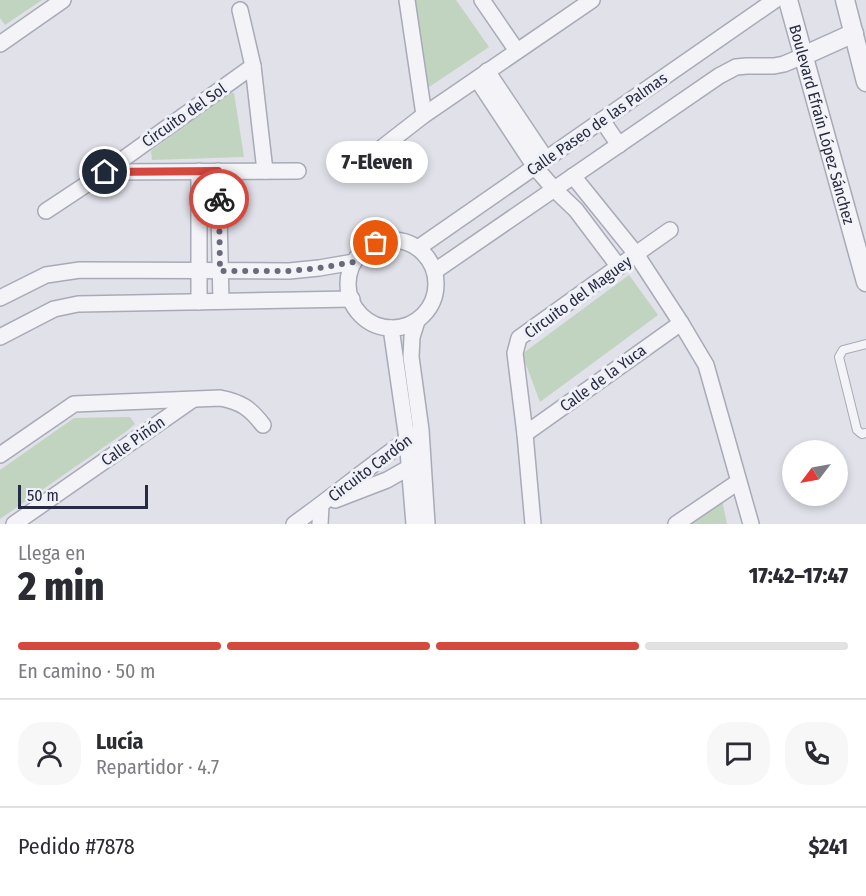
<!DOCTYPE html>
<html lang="es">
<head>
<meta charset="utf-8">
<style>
	:root { --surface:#fff; --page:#f7f7f7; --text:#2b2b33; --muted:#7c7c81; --line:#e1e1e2; --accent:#d5483e }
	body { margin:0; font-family:"Fira Sans Condensed",sans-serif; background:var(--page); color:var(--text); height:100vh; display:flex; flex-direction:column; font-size:22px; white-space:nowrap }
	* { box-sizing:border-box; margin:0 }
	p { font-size:20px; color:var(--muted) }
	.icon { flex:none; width:33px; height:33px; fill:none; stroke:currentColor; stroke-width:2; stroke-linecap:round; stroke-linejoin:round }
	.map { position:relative; height:524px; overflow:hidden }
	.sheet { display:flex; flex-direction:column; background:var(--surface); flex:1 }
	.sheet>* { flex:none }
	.needle { width:39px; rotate:238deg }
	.tools { position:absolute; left:782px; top:440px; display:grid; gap:12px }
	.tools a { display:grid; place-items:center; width:66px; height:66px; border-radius:50%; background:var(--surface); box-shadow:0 3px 9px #0003; font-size:30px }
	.scale { position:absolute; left:18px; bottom:15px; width:130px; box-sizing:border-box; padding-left:6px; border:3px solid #272b42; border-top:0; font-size:16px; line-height:21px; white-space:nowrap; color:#272b42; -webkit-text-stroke:4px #eff1f7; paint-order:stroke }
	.pin { position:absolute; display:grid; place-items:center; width:51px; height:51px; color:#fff; margin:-26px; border:3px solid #fff; border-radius:50%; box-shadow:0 2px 6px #0007 }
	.courier { position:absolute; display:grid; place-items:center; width:60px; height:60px; margin:-30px; border:4px solid #d5483e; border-radius:50%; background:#fff; color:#222; box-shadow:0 2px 8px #0007 }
	.bubble { position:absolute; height:42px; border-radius:21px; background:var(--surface); box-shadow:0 3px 9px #0003; font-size:20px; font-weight:800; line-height:42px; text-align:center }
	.head em { font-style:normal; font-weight:800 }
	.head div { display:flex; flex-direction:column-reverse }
	.head { display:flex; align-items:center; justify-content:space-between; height:102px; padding:0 18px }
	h1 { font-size:39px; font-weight:800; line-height:45px }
	.bar { display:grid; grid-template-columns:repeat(4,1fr); gap:9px 6px; align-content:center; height:72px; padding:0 18px }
	.bar i { height:8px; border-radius:4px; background:var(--line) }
	.bar .active { background:var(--accent) }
	.bar p { grid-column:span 4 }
	.line { display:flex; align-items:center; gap:15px; padding:0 18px; border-top:2px solid var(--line) }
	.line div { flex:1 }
	.round { display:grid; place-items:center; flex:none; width:63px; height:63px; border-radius:24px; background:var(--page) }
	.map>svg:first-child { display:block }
</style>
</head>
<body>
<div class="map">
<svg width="866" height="524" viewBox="0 0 866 524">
	<rect width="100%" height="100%" fill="#e0e1e9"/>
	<g fill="#c1d4c0">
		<path d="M 0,0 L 42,0 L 5,25 L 0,18 Z"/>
		<path d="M 411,0 L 456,0 L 489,47 L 426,89 Z"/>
		<path d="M 227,93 L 234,93 L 244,157 L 152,160 L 151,151 Z"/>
		<path d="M 629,275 L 658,315 L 540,402 L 522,354 Z"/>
		<path d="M 130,417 L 135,424 L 127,431 L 0,519 L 0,470 L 74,418 Z"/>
		<path d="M 722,500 L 727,524 L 687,524 Z"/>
	</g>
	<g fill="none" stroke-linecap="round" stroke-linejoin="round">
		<defs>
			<path id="service" d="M 866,344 L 843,350 L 839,357 L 857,430 L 862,434 L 866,433"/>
			<g id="minor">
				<path d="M 407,0 L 424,115"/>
				<path d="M 482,0 L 517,51"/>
				<path d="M 240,10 L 253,66 L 265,171"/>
				<path d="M 0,44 L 63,0"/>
				<path d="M 487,71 L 546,159"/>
				<path d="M 477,79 L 535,167 L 554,189 L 576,210 L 619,267"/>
				<path d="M 602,120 L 619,145"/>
				<path d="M 379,150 L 424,115 L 592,0"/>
				<path d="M 218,171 L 221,301"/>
				<path d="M 105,172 L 298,171"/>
				<path d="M 573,176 L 636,254 L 670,230"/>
				<path d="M 46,211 L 105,172 L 253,66"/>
				<circle cx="392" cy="284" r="44"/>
				<path d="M 418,248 L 775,0"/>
				<path d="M 435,271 L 719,76 L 736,67 L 747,66 L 774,66 L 784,64 L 803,56"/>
				<path d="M 0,298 L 46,275 L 80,270 L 289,271 L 319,268 L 354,262"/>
				<path d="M 199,302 L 199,171"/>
				<path d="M 417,321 L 412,337 L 411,357 L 421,430 L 427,524"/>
				<path d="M 391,328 L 407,439 L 414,524"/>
				<path d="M 0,337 L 54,309 L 78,304 L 352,299"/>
				<path d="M 525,434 L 681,323"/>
				<path d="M 0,455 L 74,404 L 220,398 C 241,402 250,408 263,425"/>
				<path d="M 335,500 L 387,480 L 417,463"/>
				<path d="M 14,524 L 192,400"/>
				<path d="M 294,524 C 335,495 373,463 414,435"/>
				<path d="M 320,524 L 321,505"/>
				<path d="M 533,524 L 525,434 L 515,353 L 519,338 L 636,254 L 681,323 L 706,365 L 751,524"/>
				<path d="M 676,524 L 738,482"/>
			</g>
			<g id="tertiary">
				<path id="s1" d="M 788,0 L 866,282"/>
				<path d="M 845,0 L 866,82"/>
				<path d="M 803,56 L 854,33"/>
			</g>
		</defs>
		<use href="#service" stroke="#a8aab7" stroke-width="10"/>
		<use href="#minor" stroke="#a8aab7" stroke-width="18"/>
		<use href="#tertiary" stroke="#a8aab7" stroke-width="21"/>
		<use href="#service" stroke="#f3f3f8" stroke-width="8"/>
		<use href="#minor" stroke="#f3f3f8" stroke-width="15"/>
		<use href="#tertiary" stroke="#f3f3f8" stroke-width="18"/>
	</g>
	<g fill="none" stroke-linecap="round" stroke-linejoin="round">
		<path stroke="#686b7c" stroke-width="6" stroke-dasharray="0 10.8" d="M 219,199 L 220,271 L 289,271 L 319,268 L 354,262 L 363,250 L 376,243"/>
		<path stroke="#d5483e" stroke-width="8" d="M 105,172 L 218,171 L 219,199"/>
	</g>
	<g text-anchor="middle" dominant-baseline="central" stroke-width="6" stroke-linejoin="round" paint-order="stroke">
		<g font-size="16" fill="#272b42" stroke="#eff1f7">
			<text transform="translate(184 115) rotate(-35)">Circuito del Sol</text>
			<text transform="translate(597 124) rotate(-35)">Calle Paseo de las Palmas</text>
			<text stroke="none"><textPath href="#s1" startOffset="129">Boulevard Efraín López Sánchez</textPath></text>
			<text transform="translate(578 297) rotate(-36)">Circuito del Maguey</text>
			<text transform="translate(603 378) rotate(-36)">Calle de la Yuca</text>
			<text transform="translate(133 441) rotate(-35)">Calle Piñón</text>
			<text transform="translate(370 468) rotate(-37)">Circuito Cardón</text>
		</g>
	</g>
</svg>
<div class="tools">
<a><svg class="needle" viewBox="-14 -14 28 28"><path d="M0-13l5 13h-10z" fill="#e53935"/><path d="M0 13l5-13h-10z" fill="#7c7c81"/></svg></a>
</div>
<div class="scale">50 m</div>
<div class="pin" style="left:376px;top:243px;background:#ea580c"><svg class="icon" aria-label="bag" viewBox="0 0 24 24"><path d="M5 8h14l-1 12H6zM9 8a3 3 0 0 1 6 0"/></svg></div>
<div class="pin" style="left:105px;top:172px;background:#1f2937"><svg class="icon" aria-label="home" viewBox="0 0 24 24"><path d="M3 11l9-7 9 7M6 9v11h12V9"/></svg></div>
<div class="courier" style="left:219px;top:199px"><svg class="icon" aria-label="bike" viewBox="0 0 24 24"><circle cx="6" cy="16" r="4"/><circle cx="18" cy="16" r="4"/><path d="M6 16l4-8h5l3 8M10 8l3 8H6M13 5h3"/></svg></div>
<div class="bubble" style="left:326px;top:141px;width:102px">7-Eleven</div>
</div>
<section class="sheet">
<div class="head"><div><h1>2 min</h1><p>Llega en</p></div><em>17:42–17:47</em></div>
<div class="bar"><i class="active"></i><i class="active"></i><i class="active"></i><i></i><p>En camino · 50 m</p></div>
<div class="line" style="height:108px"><a class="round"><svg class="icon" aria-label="person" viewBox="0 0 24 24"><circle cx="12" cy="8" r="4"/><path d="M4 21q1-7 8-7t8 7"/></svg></a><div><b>Lucía</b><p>Repartidor · 4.7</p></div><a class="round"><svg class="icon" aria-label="chat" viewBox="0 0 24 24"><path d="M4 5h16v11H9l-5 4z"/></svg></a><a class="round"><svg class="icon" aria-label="phone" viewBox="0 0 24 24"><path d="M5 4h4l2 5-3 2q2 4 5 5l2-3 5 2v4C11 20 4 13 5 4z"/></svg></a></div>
<div class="line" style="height:78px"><div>Pedido #7878</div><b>$241</b></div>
</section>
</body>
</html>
